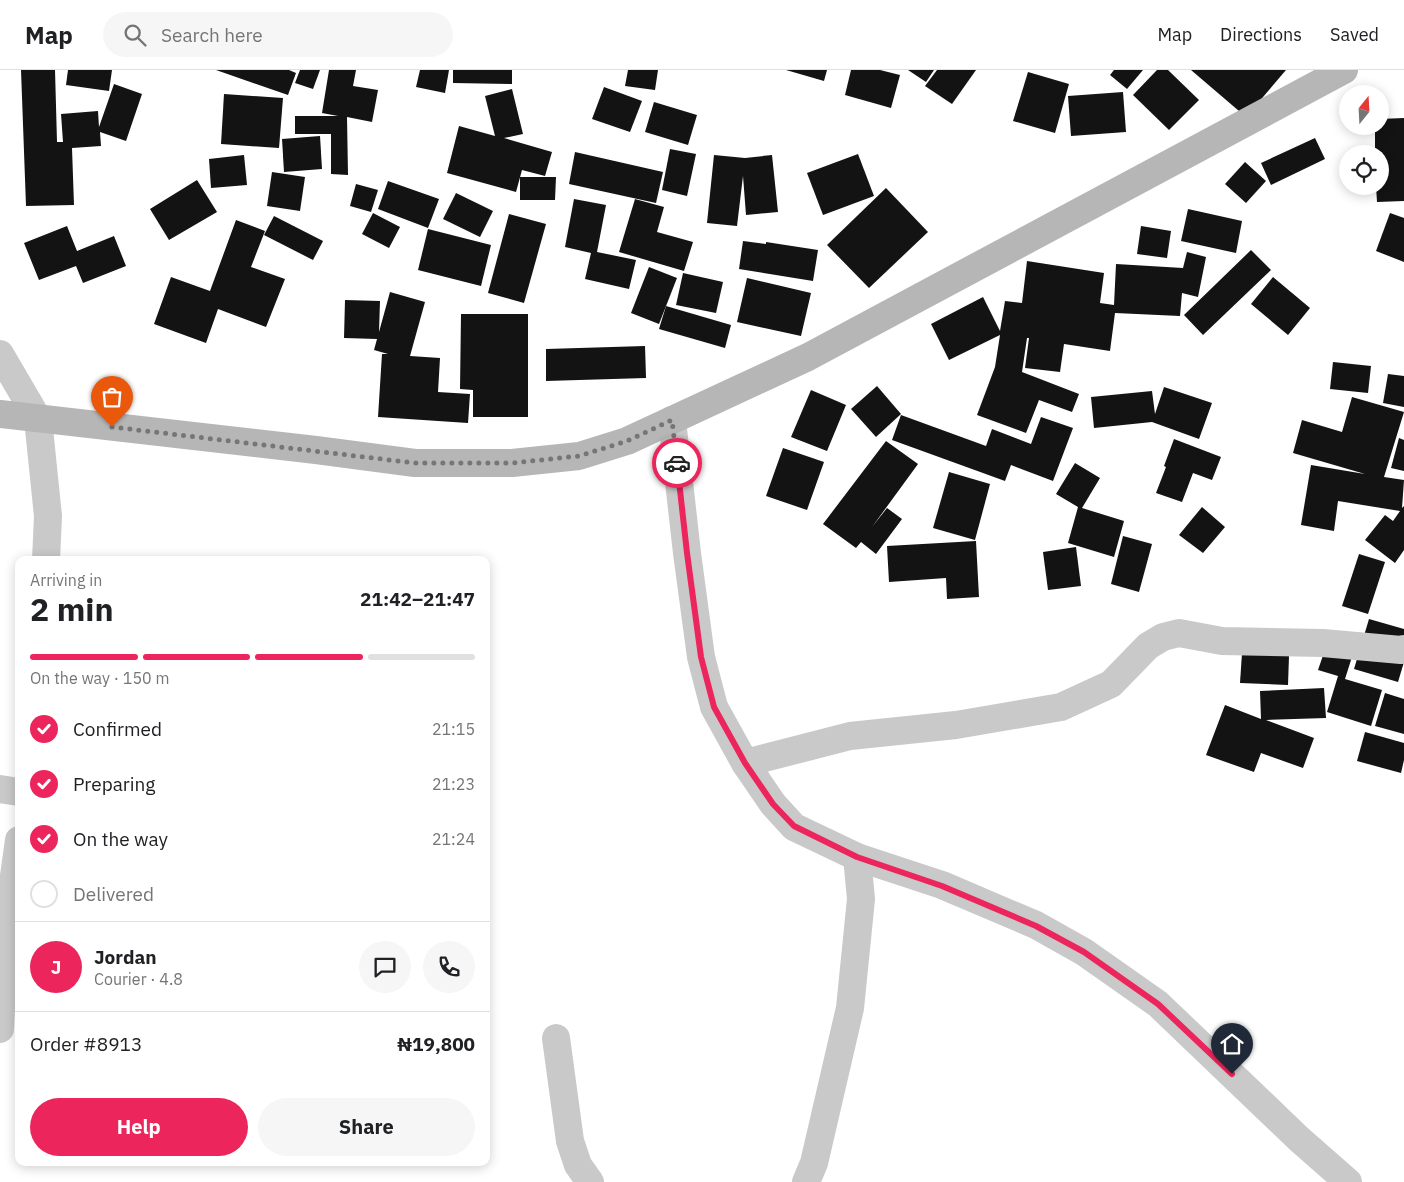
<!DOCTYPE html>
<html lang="en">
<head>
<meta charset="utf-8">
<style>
	:root { --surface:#fff; --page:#f6f6f6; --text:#202124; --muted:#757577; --line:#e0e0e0; --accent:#ec255d }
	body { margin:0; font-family:"IBM Plex Sans",sans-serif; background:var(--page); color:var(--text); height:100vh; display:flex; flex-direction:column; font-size:19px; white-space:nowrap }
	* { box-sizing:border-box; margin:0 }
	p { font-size:16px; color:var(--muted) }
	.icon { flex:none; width:28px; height:28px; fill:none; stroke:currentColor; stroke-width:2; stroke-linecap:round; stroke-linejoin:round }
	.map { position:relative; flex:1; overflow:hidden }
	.details { position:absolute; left:15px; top:486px; width:475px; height:610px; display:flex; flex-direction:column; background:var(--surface); border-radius:10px; box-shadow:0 2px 12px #0003 }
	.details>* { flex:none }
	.needle { width:32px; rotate:18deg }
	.controls { position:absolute; left:1339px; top:15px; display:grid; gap:10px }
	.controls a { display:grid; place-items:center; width:50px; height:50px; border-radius:50%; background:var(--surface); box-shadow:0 2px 12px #0003; font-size:25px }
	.pin { position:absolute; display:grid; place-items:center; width:42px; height:42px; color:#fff; margin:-51px -21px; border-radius:50% 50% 50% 0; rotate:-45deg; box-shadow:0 0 5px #0007 }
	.pin .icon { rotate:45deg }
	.courier { position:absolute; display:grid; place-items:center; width:50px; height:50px; margin:-25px; border:4px solid #ec255d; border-radius:50%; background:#fff; color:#222; box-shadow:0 1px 6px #0007 }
	.summary em { font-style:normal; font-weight:700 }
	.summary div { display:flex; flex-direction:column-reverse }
	.summary { display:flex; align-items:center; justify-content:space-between; height:85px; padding:0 15px }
	h1 { font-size:32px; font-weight:700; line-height:38px }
	.bar { display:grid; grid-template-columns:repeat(4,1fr); gap:8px 5px; align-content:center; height:60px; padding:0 15px }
	.bar i { height:6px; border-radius:4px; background:var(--line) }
	.bar .selected { background:var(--accent) }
	.bar p { grid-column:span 4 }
	.line { display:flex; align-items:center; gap:12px; padding:0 15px; border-top:1px solid var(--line) }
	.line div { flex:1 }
	.round { display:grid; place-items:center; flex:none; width:52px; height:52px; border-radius:26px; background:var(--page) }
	ol { padding:0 15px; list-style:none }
	li { display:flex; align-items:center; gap:15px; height:55px }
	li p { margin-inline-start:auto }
	li .icon { padding:5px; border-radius:50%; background:var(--accent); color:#fff; stroke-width:4 }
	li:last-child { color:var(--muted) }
	li i { width:28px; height:28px; border:2px solid var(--line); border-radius:50% }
	.button { display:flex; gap:10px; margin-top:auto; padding:10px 15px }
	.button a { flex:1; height:58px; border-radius:30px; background:var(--accent); color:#fff; font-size:20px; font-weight:700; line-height:58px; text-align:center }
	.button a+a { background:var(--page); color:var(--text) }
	header { display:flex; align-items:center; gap:30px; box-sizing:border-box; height:70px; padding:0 25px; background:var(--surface); border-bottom:1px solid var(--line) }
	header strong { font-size:24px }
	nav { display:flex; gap:28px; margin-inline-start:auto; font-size:18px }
	.search { width:350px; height:45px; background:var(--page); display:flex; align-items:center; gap:12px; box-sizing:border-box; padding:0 18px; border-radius:28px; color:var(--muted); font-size:19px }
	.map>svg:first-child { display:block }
</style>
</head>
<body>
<header>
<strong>Map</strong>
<div class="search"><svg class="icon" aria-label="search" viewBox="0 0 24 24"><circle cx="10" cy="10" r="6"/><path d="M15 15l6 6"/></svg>Search here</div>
<nav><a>Map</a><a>Directions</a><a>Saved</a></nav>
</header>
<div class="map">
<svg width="1404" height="1112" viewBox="0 0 1404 1112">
	<rect width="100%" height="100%" fill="#fff"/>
	<g fill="#131313">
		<path d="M 21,0 L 55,0 L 57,72 L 63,72 L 61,44 L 98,41 L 99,57 L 114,14 L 142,24 L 126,71 L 100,62 L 101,76 L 72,78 L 74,135 L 26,136 Z"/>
		<path d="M 68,0 L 112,0 L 109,21 L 66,15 Z"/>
		<path d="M 216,0 L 289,0 L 296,3 L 288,25 Z"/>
		<path d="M 300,0 L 320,0 L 313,19 L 295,13 Z"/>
		<path d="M 329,0 L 356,0 L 353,16 L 378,20 L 372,52 L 347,47 L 348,105 L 331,104 L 331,64 L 295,64 L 295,46 L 338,46 L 322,43 Z"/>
		<path d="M 420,0 L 449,0 L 445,23 L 416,17 Z"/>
		<path d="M 453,0 L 512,0 L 512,14 L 453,13 Z"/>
		<path d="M 628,0 L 658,0 L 655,20 L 625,16 Z"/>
		<path d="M 786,0 L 827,0 L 824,11 Z"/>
		<path d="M 851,0 L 880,0 L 900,5 L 891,38 L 845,25 Z"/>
		<path d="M 908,0 L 934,0 L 926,12 Z"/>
		<path d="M 937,0 L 976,0 L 952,34 L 925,16 Z"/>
		<path d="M 1114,0 L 1143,0 L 1127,19 L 1110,5 Z"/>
		<path d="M 1157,0 L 1168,0 L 1199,30 L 1169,60 L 1133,25 Z"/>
		<path d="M 1191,0 L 1286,0 L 1246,47 Z"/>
		<path d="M 1028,2 L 1069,14 L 1055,63 L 1013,51 Z"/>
		<path d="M 604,17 L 642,31 L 630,62 L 592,49 Z"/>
		<path d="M 512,19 L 523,64 L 504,68 L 552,82 L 545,106 L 522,100 L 516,122 L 447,103 L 459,56 L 495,66 L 485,26 Z"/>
		<path d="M 1123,22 L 1126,62 L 1071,66 L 1068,26 Z"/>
		<path d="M 224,24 L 283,28 L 279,78 L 221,74 Z"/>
		<path d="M 654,32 L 697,45 L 688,75 L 645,62 Z"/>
		<path d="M 1404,48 L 1404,131 L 1377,132 L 1376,116 L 1380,116 L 1380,84 L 1375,84 L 1375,56 L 1380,56 L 1380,49 Z"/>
		<path d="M 320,66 L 322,99 L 284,102 L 282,69 Z"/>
		<path d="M 1315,68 L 1325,89 L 1271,115 L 1261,93 Z"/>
		<path d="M 670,79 L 696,84 L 687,126 L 662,120 Z"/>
		<path d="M 575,82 L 663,102 L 656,133 L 569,114 Z"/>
		<path d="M 858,84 L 874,126 L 823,145 L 807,103 Z"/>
		<path d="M 244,85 L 247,115 L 211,118 L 209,89 Z"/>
		<path d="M 714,85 L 745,88 L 772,85 L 778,142 L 746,145 L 743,106 L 737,156 L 707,153 Z"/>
		<path d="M 1245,92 L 1266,111 L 1246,133 L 1225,114 Z"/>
		<path d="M 272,102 L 305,107 L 300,141 L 267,136 Z"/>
		<path d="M 520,107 L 556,107 L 555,130 L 520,130 Z"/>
		<path d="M 197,110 L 217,142 L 169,170 L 150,139 Z"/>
		<path d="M 388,111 L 439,129 L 428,158 L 378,139 Z"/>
		<path d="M 356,114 L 378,120 L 371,142 L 350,136 Z"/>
		<path d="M 886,118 L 928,162 L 869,218 L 827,175 Z"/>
		<path d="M 456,123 L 493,141 L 480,167 L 443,149 Z"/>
		<path d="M 574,129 L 606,135 L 597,182 L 636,190 L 629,219 L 585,209 L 591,183 L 565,177 Z"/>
		<path d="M 635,129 L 664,137 L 657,162 L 693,172 L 684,201 L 619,182 Z"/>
		<path d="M 1188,139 L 1242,151 L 1236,183 L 1181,171 Z"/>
		<path d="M 373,143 L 400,157 L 389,178 L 362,164 Z"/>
		<path d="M 1390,143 L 1404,148 L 1404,192 L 1376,181 Z"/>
		<path d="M 509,144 L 546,154 L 524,233 L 488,223 Z"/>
		<path d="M 274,146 L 323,171 L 313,190 L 264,165 Z"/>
		<path d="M 236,150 L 265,161 L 251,197 L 285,209 L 266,257 L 218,239 L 206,273 L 154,254 L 171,207 L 210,221 Z"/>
		<path d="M 67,156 L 77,181 L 114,166 L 126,196 L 83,213 L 76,196 L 39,210 L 24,173 Z"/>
		<path d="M 1141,156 L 1171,161 L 1167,188 L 1137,184 Z"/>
		<path d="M 428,159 L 491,175 L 481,216 L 418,200 Z"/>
		<path d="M 743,171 L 766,174 L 766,172 L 818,180 L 813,211 L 739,199 Z"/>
		<path d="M 1251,180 L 1271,200 L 1203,265 L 1184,245 Z"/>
		<path d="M 1187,182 L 1206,187 L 1198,227 L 1182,223 L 1180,246 L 1115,243 L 1110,281 L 1064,274 L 1060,302 L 1025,298 L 1029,268 L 1027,268 L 1022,302 L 1079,324 L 1072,342 L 1039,330 L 1026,363 L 977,345 L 995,297 L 1000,265 L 949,290 L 931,254 L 983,227 L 1000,261 L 1005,231 L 1022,233 L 1027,191 L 1104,203 L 1100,233 L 1114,235 L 1116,194 L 1183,198 Z"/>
		<path d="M 649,197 L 677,208 L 659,254 L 631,243 Z"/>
		<path d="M 683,203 L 723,212 L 716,243 L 676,235 Z"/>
		<path d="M 1273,207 L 1310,238 L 1288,265 L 1251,234 Z"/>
		<path d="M 747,208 L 811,223 L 801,266 L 737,252 Z"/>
		<path d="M 390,222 L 425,232 L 410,286 L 440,288 L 438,322 L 470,324 L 468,353 L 378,347 L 382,284 L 388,284 L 374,280 L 377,269 L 344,268 L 345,230 L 380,231 L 379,262 Z"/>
		<path d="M 666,236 L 731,255 L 725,278 L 659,259 Z"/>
		<path d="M 461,244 L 528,244 L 528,347 L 473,347 L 473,320 L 460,319 Z"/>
		<path d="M 645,276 L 646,308 L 546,311 L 546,279 Z"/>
		<path d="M 1333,292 L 1371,296 L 1368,323 L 1330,319 Z"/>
		<path d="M 1388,304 L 1404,306 L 1404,337 L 1383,333 Z"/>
		<path d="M 877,316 L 901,344 L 876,367 L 851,339 Z"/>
		<path d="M 1164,317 L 1212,333 L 1199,369 L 1152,352 L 1094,358 L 1091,327 L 1152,321 L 1155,344 Z"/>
		<path d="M 811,320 L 846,335 L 827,381 L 791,367 Z"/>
		<path d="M 1352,327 L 1404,342 L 1384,407 L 1404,410 L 1402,438 L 1404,436 L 1404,480 L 1395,493 L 1365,470 L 1385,445 L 1393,451 L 1400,441 L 1338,431 L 1334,461 L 1301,455 L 1311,395 L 1365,404 L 1293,383 L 1302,350 L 1342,362 Z"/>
		<path d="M 901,345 L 986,376 L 992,359 L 1031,374 L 1041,347 L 1073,358 L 1053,411 L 1011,395 L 1005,411 L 892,370 Z"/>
		<path d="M 1399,368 L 1404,370 L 1404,401 L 1391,398 Z"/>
		<path d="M 1174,369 L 1221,387 L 1212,410 L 1193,403 L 1182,432 L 1156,423 L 1166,397 L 1164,396 Z"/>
		<path d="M 886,371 L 918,394 L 872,457 L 887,438 L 902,449 L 876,484 L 861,472 L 856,478 L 823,454 Z"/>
		<path d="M 783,378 L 824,392 L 807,440 L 766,426 Z"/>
		<path d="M 1075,393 L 1100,408 L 1082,438 L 1124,451 L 1114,487 L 1068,473 L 1078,437 L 1056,424 Z"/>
		<path d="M 949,402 L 990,414 L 975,470 L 933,458 Z"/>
		<path d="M 1202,437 L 1225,457 L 1203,483 L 1179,465 Z"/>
		<path d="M 1123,466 L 1152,474 L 1139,522 L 1111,514 Z"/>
		<path d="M 976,471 L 979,527 L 947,529 L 946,508 L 889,512 L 887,476 Z"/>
		<path d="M 1076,477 L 1081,516 L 1048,520 L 1043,482 Z"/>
		<path d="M 1359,484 L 1385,492 L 1368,544 L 1342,536 Z"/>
		<path d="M 1369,549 L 1404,559 L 1404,592 L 1398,612 L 1354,599 Z"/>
		<path d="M 1331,562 L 1357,571 L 1345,609 L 1382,620 L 1371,656 L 1327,642 L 1338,606 L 1318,600 Z"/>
		<path d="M 1242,583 L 1289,586 L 1288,615 L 1240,613 Z"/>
		<path d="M 1324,618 L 1326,648 L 1266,650 L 1314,668 L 1303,698 L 1261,683 L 1254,702 L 1206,685 L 1225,635 L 1261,649 L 1260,621 Z"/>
		<path d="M 1385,623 L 1404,629 L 1404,664 L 1375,656 Z"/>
		<path d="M 1365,662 L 1404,673 L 1404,690 L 1401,703 L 1357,691 Z"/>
	</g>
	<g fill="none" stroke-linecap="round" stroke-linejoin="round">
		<g stroke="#c9c9c9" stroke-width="28">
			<path d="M 672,350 L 687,483 L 701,587 L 714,637 L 745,693 L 773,734 L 794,757 L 857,787 L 942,815 L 1036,855 L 1084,882 L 1158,934 L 1299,1069 L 1348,1112"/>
			<path d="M 745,693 L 850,666 L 956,655 L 1061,637 L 1111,614 L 1148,576 L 1163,567 L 1179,563 L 1222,571 L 1323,573 L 1401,580 L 1404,579"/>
			<path d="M 0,719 L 19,722"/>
			<path d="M 556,968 L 570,1071 L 578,1095 L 590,1112"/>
			<path d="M 806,1112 L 814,1093 L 850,938 L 861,829 L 857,787"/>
		</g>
		<g stroke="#c9c9c9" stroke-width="28">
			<path d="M 0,284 L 38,349 L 48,446 L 46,490"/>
			<path d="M 0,959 L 4,877 L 19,770"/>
		</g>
		<path stroke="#b6b6b6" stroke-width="28" d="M 0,344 L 316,380 L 415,393 L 512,393 L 579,386 L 627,371 L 808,287 L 1344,0"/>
	</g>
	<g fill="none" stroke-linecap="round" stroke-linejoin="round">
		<path stroke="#767676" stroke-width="5" stroke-dasharray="0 9" d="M 112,357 L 415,393 L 512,393 L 579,386 L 627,371 L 672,350 L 677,393"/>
		<path stroke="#ec255d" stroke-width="6" d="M 677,393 L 687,483 L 701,587 L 714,637 L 745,693 L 773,734 L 794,756 L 857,787 L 942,816 L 1036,856 L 1084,882 L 1158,934 L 1232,1004"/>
	</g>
</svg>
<div class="controls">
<a><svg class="needle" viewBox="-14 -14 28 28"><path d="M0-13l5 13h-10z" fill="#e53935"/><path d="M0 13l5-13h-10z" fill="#757577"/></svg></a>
<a><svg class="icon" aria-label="locate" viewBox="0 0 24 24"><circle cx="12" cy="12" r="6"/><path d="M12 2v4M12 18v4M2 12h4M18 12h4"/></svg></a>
</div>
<div class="pin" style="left:112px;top:357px;background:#ea580c"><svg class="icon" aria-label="bag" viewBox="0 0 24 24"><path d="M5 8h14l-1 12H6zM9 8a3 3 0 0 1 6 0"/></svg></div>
<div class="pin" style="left:1232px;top:1004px;background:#1f2937"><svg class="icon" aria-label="home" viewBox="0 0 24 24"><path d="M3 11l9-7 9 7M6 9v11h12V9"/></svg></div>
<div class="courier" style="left:677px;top:393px"><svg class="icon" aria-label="car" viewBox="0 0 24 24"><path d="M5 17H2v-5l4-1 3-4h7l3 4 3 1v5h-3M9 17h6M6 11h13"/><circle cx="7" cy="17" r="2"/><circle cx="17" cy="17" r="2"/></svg></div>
<section class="details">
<div class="summary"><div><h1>2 min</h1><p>Arriving in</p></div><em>21:42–21:47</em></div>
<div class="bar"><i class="selected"></i><i class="selected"></i><i class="selected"></i><i></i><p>On the way · 150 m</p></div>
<ol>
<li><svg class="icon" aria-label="check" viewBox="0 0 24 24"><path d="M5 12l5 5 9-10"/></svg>Confirmed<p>21:15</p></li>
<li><svg class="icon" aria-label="check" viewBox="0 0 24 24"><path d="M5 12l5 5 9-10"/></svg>Preparing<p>21:23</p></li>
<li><svg class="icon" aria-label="check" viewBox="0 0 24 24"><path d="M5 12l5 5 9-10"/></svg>On the way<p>21:24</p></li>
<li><i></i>Delivered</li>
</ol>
<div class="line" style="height:90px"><b class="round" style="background:var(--accent);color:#fff">J</b><div><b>Jordan</b><p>Courier · 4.8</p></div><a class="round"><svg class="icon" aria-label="chat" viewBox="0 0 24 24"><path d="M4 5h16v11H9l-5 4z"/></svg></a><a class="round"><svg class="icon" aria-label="phone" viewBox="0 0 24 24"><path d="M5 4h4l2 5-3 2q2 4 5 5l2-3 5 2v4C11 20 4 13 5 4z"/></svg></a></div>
<div class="line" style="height:65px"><div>Order #8913</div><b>₦19,800</b></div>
<div class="button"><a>Help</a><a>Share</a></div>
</section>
</div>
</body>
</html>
